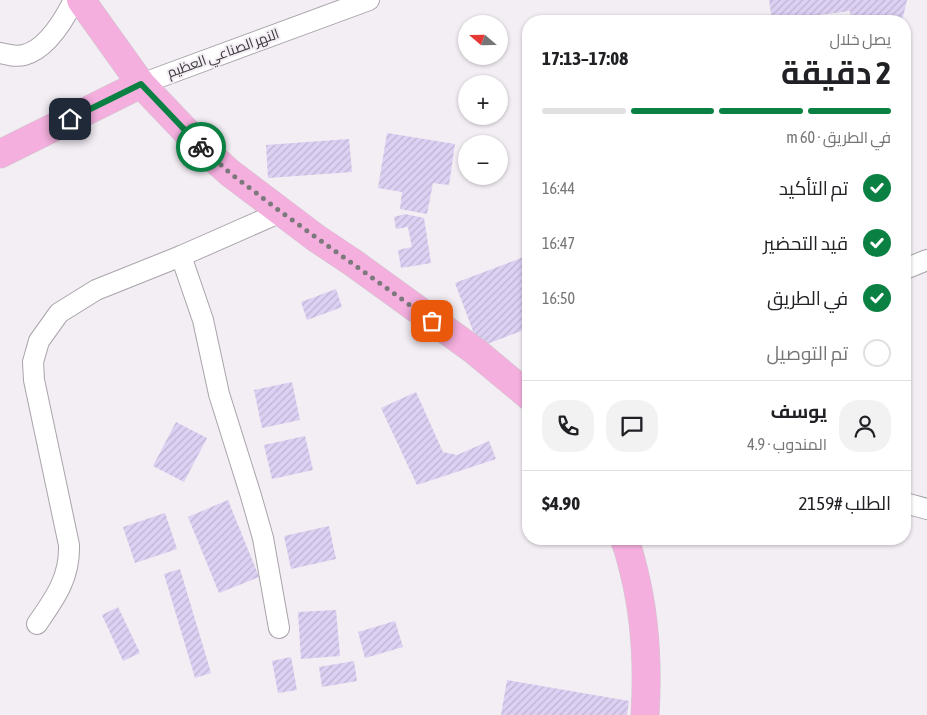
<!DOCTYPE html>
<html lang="ar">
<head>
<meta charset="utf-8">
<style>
	:root { --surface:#fff; --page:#f2f2f2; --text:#202124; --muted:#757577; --line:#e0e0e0; --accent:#0b8043 }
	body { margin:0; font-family:"Asap Condensed",Cairo,sans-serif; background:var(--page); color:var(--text); direction:rtl; height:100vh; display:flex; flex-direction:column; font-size:19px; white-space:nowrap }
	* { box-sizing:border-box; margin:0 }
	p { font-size:16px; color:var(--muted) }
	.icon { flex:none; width:28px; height:28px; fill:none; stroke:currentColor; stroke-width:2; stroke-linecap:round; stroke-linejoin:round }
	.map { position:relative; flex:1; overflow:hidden; direction:ltr }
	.side { position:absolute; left:522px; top:15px; width:389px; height:530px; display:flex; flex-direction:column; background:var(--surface); border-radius:20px; box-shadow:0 1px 4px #0004; direction:rtl }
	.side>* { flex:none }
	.needle { width:32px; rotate:290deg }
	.buttons { position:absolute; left:458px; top:15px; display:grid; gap:10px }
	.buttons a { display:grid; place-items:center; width:50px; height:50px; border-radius:50%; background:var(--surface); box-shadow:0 1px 4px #0004; font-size:25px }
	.pin { position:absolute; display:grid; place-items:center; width:42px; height:42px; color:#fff; margin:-21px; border-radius:10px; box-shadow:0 2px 8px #0006 }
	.courier { position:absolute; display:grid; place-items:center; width:50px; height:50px; margin:-25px; border:4px solid #0b8043; border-radius:50%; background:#fff; color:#222; box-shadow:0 1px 6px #0007 }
	.head em { font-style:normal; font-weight:700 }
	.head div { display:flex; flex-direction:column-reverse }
	.head { display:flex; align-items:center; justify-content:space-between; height:85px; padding:0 20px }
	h1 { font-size:32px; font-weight:700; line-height:38px }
	.bar { display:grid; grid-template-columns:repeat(4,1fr); gap:8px 5px; align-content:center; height:60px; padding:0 20px }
	.bar i { height:6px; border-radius:4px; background:var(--line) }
	.bar .current { background:var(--accent) }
	.bar p { grid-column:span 4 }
	.line { display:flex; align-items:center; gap:12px; padding:0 20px; border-top:1px solid var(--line) }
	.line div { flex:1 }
	.round { display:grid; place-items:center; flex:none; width:52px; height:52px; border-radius:20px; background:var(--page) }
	ol { padding:0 20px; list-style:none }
	li { display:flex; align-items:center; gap:15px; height:55px }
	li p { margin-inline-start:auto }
	li .icon { padding:5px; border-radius:50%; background:var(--accent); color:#fff; stroke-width:4 }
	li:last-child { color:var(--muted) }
	li i { width:28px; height:28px; border:2px solid var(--line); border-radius:50% }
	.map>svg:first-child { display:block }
</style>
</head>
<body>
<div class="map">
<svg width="927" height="715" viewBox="0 0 927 715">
	<defs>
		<pattern id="building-hatch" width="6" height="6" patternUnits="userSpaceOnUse" patternTransform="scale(1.25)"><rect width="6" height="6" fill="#dcd0f3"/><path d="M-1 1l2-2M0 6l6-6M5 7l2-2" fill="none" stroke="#beb3d1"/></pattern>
	</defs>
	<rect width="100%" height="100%" fill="#f3edf4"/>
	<g fill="url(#building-hatch)">
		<path d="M 769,0 L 907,0 L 902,21 L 851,21 L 850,11 L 772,21 Z"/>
		<path d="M 387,133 L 455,144 L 449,185 L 433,183 L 427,214 L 400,209 L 402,192 L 378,188 Z"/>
		<path d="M 349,139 L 352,172 L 268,178 L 266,145 Z"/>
		<path d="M 405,214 L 424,218 L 431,263 L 401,268 L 398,250 L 412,247 L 408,227 L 396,229 L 394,217 Z"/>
		<path d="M 529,255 L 529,328 L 479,347 L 455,283 Z"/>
		<path d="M 336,289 L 342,307 L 307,320 L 301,302 Z"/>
		<path d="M 292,382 L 300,420 L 262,428 L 254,390 Z"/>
		<path d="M 416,392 L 443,452 L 457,455 L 489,441 L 496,459 L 417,485 L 381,408 Z"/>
		<path d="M 176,422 L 207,438 L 184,482 L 153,466 Z"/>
		<path d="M 305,436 L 313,470 L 272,479 L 264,445 Z"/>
		<path d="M 228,500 L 259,577 L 219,593 L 188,517 Z"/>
		<path d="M 165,513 L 177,549 L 135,563 L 123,527 Z"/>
		<path d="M 329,526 L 336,559 L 291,569 L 284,536 Z"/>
		<path d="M 180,569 L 211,673 L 195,678 L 164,574 Z"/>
		<path d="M 118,607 L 140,653 L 123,661 L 102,615 Z"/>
		<path d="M 336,610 L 340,656 L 301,659 L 298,612 Z"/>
		<path d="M 395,621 L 403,647 L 365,658 L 358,632 Z"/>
		<path d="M 291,657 L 297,690 L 278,693 L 272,661 Z"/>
		<path d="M 354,661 L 357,681 L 322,687 L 319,667 Z"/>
		<path d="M 507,680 L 629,701 L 627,715 L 501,715 Z"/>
	</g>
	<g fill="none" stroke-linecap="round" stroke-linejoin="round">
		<defs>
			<g id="street">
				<path d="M 0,53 C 8,55 16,57 24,55 C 47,49 64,20 74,0"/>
				<path d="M 141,84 L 369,0"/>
				<path d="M 181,256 L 203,320 L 219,394 L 251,496 L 263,538 L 279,628"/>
				<path d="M 905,269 L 927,260"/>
				<path d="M 905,503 L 927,509"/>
				<path d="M 37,624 C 55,598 70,578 69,545 L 34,380 L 33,362 L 39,341 L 59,313 L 96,290 L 181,256 L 281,212"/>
			</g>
			<g id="primary">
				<path d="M 81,0 L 141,84 L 201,147 L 230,173 L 316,238 L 352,262 L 475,351 L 529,396"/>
				<path d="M 0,154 L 141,84"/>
				<path d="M 624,539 C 629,549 631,561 634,572 C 646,620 648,666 645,715"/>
			</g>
		</defs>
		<use href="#street" stroke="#a9a4aa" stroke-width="22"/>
		<use href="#primary" stroke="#ccc" stroke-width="29"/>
		<use href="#street" stroke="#fff" stroke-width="20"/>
		<use href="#primary" stroke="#f4afde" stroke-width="28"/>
	</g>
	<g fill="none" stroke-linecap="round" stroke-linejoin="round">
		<path stroke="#7c797c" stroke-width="5" stroke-dasharray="0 9" d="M 201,147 L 230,173 L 281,212 L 432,321"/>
		<path stroke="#0b8043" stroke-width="6" d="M 70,119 L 141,84 L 201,147"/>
	</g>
	<g text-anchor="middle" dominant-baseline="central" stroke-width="4" stroke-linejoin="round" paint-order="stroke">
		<g font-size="14" fill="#3c3a3c" stroke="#f3edf4">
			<text transform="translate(223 53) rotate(-20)">النهر الصناعي العظيم</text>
		</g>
	</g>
</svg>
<div class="buttons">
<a><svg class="needle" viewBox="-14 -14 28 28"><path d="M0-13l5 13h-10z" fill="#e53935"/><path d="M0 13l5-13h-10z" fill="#757577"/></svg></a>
<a>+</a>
<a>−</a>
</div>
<div class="pin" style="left:432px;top:321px;background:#ea580c"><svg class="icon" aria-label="bag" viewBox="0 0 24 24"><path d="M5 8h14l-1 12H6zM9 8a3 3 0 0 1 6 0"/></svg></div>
<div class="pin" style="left:70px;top:119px;background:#1f2937"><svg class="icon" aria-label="home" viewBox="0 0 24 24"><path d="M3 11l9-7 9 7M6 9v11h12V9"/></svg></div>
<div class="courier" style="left:201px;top:147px"><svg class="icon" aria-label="bike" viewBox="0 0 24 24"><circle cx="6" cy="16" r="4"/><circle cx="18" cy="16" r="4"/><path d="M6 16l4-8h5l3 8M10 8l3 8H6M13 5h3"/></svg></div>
<section class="side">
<div class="head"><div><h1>2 دقيقة</h1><p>يصل خلال</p></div><em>17:08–17:13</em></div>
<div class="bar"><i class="current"></i><i class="current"></i><i class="current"></i><i></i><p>في الطريق · 60 m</p></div>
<ol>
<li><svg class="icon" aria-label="check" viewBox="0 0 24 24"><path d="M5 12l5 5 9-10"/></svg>تم التأكيد<p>16:44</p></li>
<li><svg class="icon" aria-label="check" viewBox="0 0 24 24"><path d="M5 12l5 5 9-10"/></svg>قيد التحضير<p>16:47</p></li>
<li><svg class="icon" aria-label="check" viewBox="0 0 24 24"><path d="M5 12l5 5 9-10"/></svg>في الطريق<p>16:50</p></li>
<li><i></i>تم التوصيل</li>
</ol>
<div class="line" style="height:90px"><a class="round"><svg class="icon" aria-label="person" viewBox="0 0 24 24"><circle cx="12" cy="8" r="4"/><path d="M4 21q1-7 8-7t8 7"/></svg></a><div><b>يوسف</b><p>المندوب · 4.9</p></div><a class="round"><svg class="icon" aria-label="chat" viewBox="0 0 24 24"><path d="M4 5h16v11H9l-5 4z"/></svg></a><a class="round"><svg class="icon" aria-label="phone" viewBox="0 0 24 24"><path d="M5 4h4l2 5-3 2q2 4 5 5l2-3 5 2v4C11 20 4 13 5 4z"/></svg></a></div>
<div class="line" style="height:65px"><div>الطلب #2159</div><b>$4.90</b></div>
</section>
</div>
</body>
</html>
